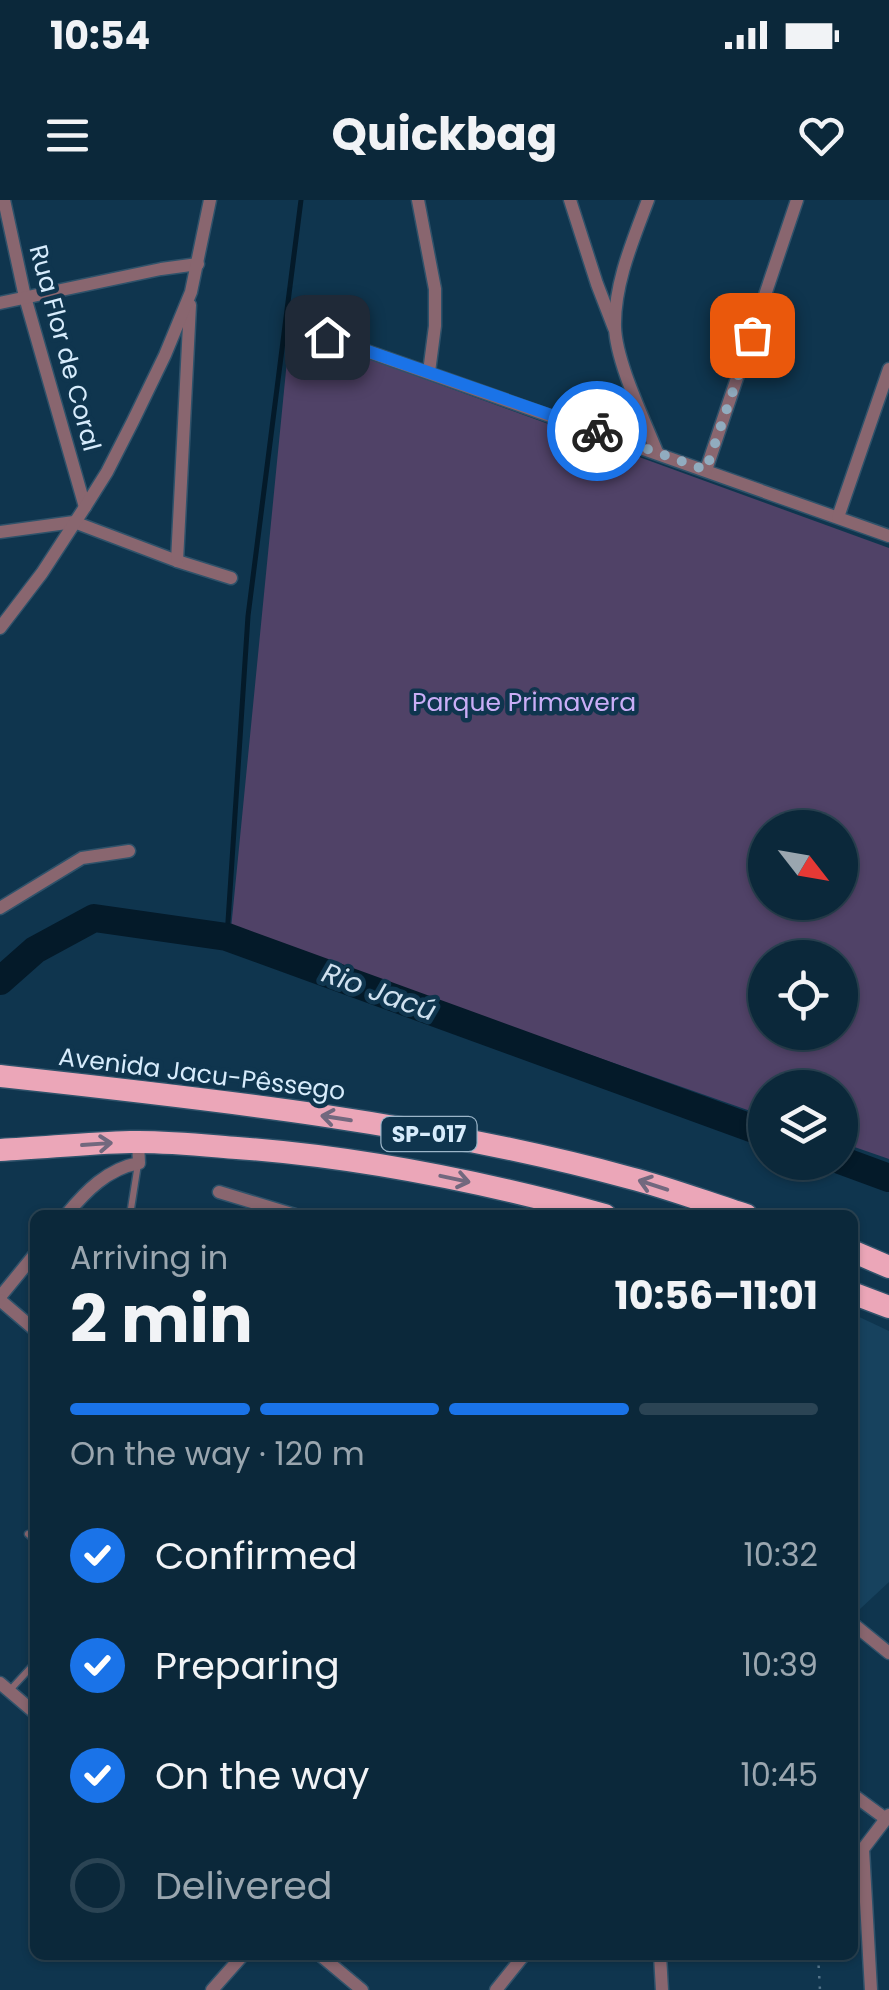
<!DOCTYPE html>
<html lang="en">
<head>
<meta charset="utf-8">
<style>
	:root { --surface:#0b283a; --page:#193445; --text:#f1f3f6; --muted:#9aa6af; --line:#2b4454; --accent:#1a73e8 }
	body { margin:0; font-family:Poppins,sans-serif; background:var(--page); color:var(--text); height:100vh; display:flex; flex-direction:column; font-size:38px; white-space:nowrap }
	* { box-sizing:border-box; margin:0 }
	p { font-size:32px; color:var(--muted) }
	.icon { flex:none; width:55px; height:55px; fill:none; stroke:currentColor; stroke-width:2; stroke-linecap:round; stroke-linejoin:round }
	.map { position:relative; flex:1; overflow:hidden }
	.side { position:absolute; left:30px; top:1010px; width:828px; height:750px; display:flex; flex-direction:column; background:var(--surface); border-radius:15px; box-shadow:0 2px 8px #0004,0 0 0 2px var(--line) }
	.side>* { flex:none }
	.needle { width:65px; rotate:121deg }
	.fabs { position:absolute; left:748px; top:610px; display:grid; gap:20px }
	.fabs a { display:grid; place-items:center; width:110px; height:110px; border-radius:50%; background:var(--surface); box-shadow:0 2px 8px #0004,0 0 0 2px var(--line); font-size:50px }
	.pin { position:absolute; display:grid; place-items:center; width:85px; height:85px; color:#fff; margin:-42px; border-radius:20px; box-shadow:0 5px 15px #0006 }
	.courier { position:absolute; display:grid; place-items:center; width:100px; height:100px; margin:-50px; border:8px solid #1a73e8; border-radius:50%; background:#fff; color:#222; box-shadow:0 2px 12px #0007 }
	.overview em { font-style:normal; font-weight:700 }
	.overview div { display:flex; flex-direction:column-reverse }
	.overview { display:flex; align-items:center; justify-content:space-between; height:170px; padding:0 40px }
	h1 { font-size:65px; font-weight:700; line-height:75px }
	.bar { display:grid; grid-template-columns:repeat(4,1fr); gap:15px 10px; align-content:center; height:120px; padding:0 40px }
	.bar i { height:12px; border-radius:8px; background:var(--line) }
	.bar .on { background:var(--accent) }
	.bar p { grid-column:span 4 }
	ol { padding:0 40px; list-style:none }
	li { display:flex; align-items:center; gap:30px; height:110px }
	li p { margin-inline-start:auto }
	li .icon { padding:10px; border-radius:50%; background:var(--accent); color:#fff; stroke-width:4 }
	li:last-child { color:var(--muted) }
	li i { width:55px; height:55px; border:5px solid var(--line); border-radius:50% }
	.status { display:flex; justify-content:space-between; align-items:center; height:70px; padding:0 50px; background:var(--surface); direction:ltr }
	.status svg { height:28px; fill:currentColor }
	header { display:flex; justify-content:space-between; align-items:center; height:130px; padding:0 40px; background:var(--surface); font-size:45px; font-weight:700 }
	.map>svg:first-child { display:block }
</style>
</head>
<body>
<div class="status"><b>10:54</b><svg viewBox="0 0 49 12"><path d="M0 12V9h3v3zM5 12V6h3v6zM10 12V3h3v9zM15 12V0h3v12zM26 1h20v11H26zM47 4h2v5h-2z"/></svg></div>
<header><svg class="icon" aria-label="menu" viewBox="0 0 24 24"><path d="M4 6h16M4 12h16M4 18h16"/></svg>Quickbag<svg class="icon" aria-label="heart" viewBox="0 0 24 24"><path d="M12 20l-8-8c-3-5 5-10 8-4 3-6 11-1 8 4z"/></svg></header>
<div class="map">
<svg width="889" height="1790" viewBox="0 0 889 1790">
	<rect width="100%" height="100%" fill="#0f354e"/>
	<path fill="#17425e" d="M 853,1114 L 889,1131 L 889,1382 L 860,1409 L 852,1403 Z"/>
	<path fill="#504267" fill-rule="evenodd" d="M 290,130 L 889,348 L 889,959 L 840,942 L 840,888 L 765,888 L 765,916 L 231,729 ZM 765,628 L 840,628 L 840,702 L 765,702 ZM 765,758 L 840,758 L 840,832 L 765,832 Z"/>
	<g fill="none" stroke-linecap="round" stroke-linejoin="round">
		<path stroke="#041a29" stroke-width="5" d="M 227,737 L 248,416 L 301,0"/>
		<g stroke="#041a29" stroke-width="28">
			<path d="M 0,781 L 35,750 L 94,718 L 227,737 L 765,933"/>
			<path d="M 840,960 L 889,978"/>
		</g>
		<defs>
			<g id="service">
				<path d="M 130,1015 L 138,964"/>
				<path d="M 28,1334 L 35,1340"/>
				<path d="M 10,1490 L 35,1463"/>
			</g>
			<g id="minor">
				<path d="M 4,0 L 25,97 L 85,307"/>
				<path d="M 418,0 L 435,89 L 435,126 L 429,172"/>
				<path d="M 570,0 L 597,84 L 614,128"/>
				<path d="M 648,0 C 633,40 614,84 615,127 C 616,162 644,219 657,252"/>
				<path d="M 0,103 L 161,69 L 198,64"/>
				<path d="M 327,137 L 889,336"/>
				<path d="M 706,270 L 797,0"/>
				<path d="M 838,317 L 889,169"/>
				<path d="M 0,332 L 74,322 L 177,361 L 231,378"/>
				<path d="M 177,361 L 190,105"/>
				<path d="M 0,428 L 42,373 L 85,307 L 107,272 L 133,221 L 165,155 L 191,92 L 210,0"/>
				<path d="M 0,708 L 82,658 L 129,651"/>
				<path d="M 219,992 L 295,1015"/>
				<path d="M 66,1015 C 86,991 107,969 139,963 L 138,942"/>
				<path d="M 0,1097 L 35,1054"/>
				<path d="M 0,1100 L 35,1130"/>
				<path d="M 852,1423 L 889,1453"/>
				<path d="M 0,1483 L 35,1513"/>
				<path d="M 852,1594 L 886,1619"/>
				<path d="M 320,1755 L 362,1790"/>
				<path d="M 660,1755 L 662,1790"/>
				<path d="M 212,1790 L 243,1755"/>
				<path d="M 496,1790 L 524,1755"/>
				<path d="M 871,1790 L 863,1649 L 889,1615"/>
			</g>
			<g id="trunk">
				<path d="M 0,876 C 211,899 425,922 630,978 C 669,988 708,1003 746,1015"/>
				<path d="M 0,950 C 43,948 87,943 130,942 C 165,941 201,945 237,948 C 362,957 484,982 605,1015"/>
				<path d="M 852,1051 L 889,1067"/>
				<path d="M 852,1093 L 889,1107"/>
			</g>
		</defs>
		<use href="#service" stroke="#2f526a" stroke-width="9"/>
		<use href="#minor" stroke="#2f526a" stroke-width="15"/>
		<use href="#trunk" stroke="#2f526a" stroke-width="25"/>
		<path stroke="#54748a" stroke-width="2.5" stroke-dasharray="2.5 8" stroke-linecap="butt" d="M 818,1755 L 820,1790"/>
		<use href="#service" stroke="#89666f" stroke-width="6"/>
		<use href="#minor" stroke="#89666f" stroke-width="12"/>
		<use href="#trunk" stroke="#eba6b8" stroke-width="22"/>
	</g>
	<defs><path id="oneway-shaft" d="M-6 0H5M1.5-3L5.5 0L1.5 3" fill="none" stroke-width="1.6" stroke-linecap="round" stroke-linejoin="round" transform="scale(2.5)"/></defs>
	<g stroke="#72687e">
		<use href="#oneway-shaft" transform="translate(336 918) rotate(-171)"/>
		<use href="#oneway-shaft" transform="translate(97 944) rotate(-4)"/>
		<use href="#oneway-shaft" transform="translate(455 979) rotate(12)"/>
		<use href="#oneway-shaft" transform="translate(653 985) rotate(-162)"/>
	</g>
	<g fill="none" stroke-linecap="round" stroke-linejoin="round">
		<path stroke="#91acbf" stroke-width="10" stroke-dasharray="0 18" d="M 597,231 L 706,270 L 752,135"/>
		<path stroke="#1a73e8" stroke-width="12" d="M 327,137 L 597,231"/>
	</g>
	<g text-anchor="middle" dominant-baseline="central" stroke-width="9" stroke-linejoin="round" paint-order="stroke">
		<rect fill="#0f354e" stroke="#9bb5c8" stroke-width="2.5" x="381.5" y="917" width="95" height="34" rx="8"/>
		<g font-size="22" font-weight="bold" fill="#d7ecfc">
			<text x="429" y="934">SP-017</text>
		</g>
		<g font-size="25" fill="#d7ecfc" stroke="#0f354e">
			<text transform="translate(65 148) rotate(75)">Rua Flor de Coral</text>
			<text transform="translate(202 874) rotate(7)">Avenida Jacu-Pêssego</text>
		</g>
		<g font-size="25" fill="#caaef7" stroke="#0f354e">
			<text x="524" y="502">Parque Primavera</text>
		</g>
		<g font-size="28" font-style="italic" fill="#d0e1ef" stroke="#0f354e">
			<text transform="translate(379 792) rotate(20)">Rio Jacú</text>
		</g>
	</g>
</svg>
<div class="fabs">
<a><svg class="needle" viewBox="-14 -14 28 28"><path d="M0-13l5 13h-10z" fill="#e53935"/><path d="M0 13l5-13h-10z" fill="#9aa6af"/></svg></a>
<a><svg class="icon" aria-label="locate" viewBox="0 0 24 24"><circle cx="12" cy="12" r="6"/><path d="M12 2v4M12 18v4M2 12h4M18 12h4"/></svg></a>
<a><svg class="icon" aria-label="layers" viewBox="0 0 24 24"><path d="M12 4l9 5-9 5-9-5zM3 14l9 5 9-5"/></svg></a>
</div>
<div class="pin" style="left:752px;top:135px;background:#ea580c"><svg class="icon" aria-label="bag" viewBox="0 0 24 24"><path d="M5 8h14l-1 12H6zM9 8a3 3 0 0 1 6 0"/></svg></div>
<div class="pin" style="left:327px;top:137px;background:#1f2937"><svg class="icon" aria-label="home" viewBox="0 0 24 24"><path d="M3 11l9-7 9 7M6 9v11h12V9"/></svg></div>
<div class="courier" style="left:597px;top:231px"><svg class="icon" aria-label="bike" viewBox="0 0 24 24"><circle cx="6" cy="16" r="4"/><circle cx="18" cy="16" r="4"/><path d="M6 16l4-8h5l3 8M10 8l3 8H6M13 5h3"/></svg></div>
<section class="side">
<div class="overview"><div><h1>2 min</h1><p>Arriving in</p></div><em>10:56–11:01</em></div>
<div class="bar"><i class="on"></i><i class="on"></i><i class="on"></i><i></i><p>On the way · 120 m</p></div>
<ol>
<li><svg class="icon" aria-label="check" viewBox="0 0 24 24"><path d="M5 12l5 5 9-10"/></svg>Confirmed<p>10:32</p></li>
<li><svg class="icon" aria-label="check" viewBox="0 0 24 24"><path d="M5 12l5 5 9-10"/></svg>Preparing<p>10:39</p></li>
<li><svg class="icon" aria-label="check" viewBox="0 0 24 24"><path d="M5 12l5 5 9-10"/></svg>On the way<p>10:45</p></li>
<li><i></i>Delivered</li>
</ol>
</section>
</div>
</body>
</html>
